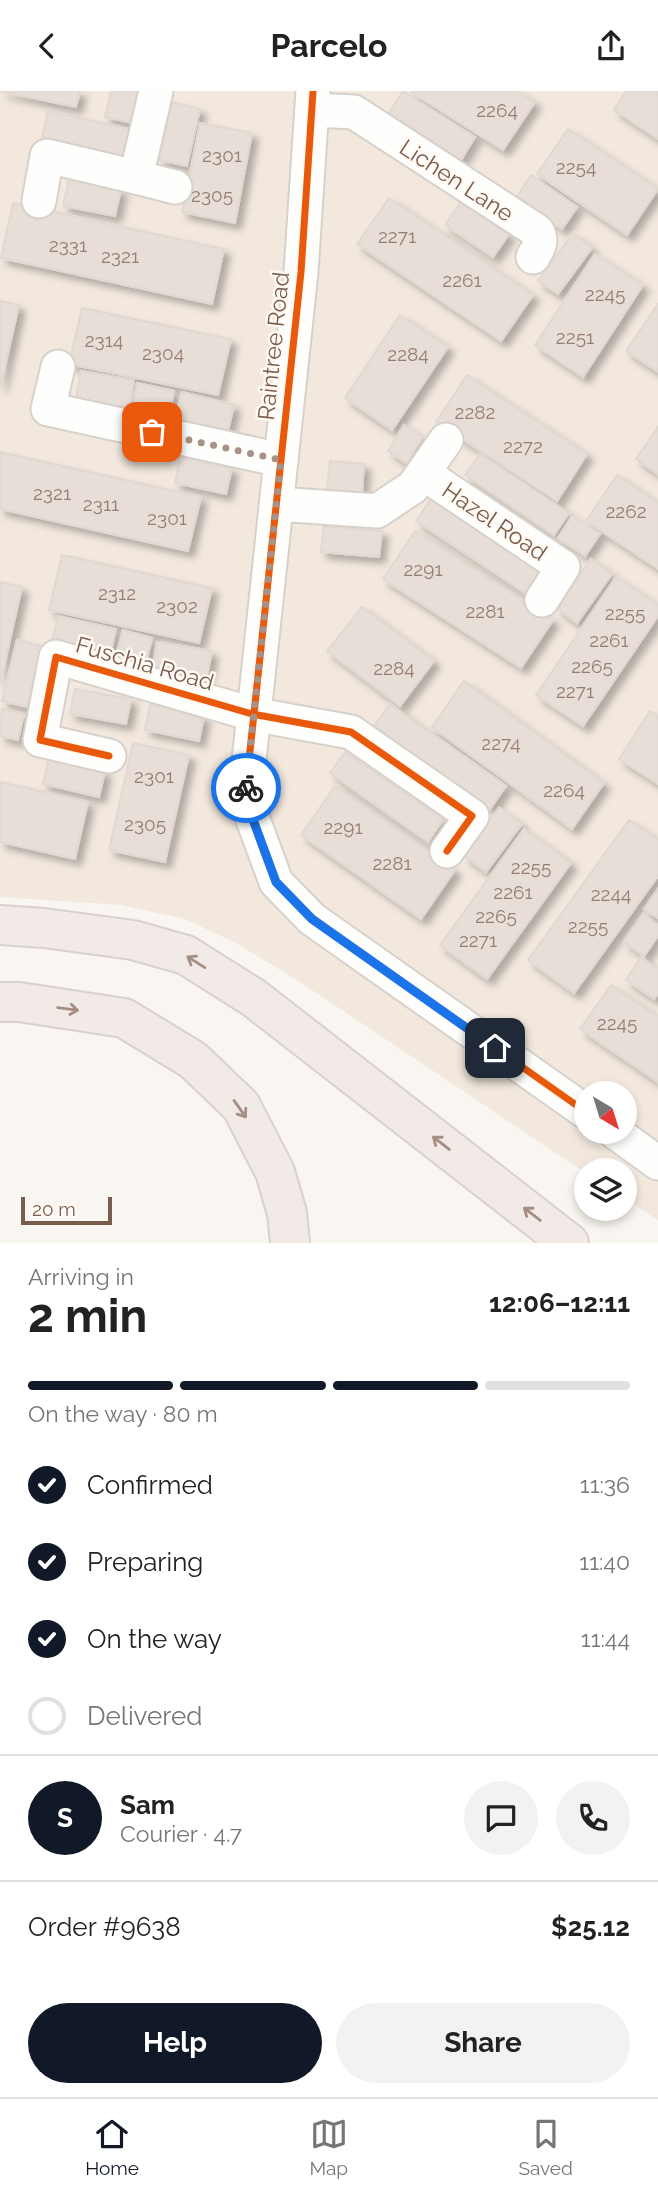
<!DOCTYPE html>
<html lang="en">
<head>
<meta charset="utf-8">
<style>
	:root { --surface:#fff; --page:#f2f2f2; --text:#222; --muted:#767676; --line:#e0e0e0; --accent:#111827 }
	body { margin:0; font-family:Raleway,sans-serif; background:var(--page); color:var(--text); height:100vh; display:flex; flex-direction:column; font-size:26px; white-space:nowrap }
	* { box-sizing:border-box; margin:0 }
	p { font-size:23px; color:var(--muted) }
	.icon { flex:none; width:38px; height:38px; fill:none; stroke:currentColor; stroke-width:2; stroke-linecap:round; stroke-linejoin:round }
	.map { position:relative; height:1152px; overflow:hidden }
	.side { display:flex; flex-direction:column; background:var(--surface); flex:1 }
	.side>* { flex:none }
	.needle { width:46px; rotate:142deg }
	.controls { position:absolute; left:574px; top:990px; display:grid; gap:14px }
	.controls a { display:grid; place-items:center; width:63px; height:63px; border-radius:50%; background:var(--surface); box-shadow:0 4px 10px #0003; font-size:35px }
	.scale { position:absolute; left:21px; bottom:18px; width:91px; box-sizing:border-box; padding-left:7px; border:4px solid #7a5c4d; border-top:0; font-size:19px; line-height:24px; white-space:nowrap; color:#7a5c4d; -webkit-text-stroke:5px #fffaf3; paint-order:stroke }
	.pin { position:absolute; display:grid; place-items:center; width:60px; height:60px; color:#fff; margin:-30px; border-radius:14px; box-shadow:0 4px 10px #0006 }
	.courier { position:absolute; display:grid; place-items:center; width:70px; height:70px; margin:-35px; border:5px solid #1a73e8; border-radius:50%; background:#fff; color:#222; box-shadow:0 2px 9px #0007 }
	.headline em { font-style:normal; font-weight:700 }
	.headline div { display:flex; flex-direction:column-reverse }
	.headline { display:flex; align-items:center; justify-content:space-between; height:119px; padding:0 28px }
	h1 { font-size:46px; font-weight:700; line-height:52px }
	.bar { display:grid; grid-template-columns:repeat(4,1fr); gap:10px 7px; align-content:center; height:84px; padding:0 28px }
	.bar i { height:9px; border-radius:5px; background:var(--line) }
	.bar .current { background:var(--accent) }
	.bar p { grid-column:span 4 }
	.line { display:flex; align-items:center; gap:18px; padding:0 28px; border-top:2px solid var(--line) }
	.line div { flex:1 }
	.round { display:grid; place-items:center; flex:none; width:74px; height:74px; border-radius:37px; background:var(--page) }
	ol { padding:0 28px; list-style:none }
	li { display:flex; align-items:center; gap:21px; height:77px }
	li p { margin-inline-start:auto }
	li .icon { padding:7px; border-radius:50%; background:var(--accent); color:#fff; stroke-width:4 }
	li:last-child { color:var(--muted) }
	li i { width:38px; height:38px; border:4px solid var(--line); border-radius:50% }
	.primary-button { display:flex; gap:14px; margin-top:auto; padding:14px 28px }
	.primary-button a { flex:1; height:80px; border-radius:42px; background:var(--accent); color:#fff; font-size:28px; font-weight:700; line-height:80px; text-align:center }
	.primary-button a+a { background:var(--page); color:var(--text) }
	header { display:flex; justify-content:space-between; align-items:center; height:91px; padding:0 28px; background:var(--surface); font-size:32px; font-weight:700 }
	.menu { display:flex; justify-content:space-around; align-items:center; height:98px; border-top:2px solid var(--line); background:var(--surface); font-size:19px; color:var(--muted) }
	.menu a { display:grid; justify-items:center; gap:4px }
	.menu .current { color:var(--accent) }
	.map>svg:first-child { display:block }
</style>
</head>
<body>
<header><svg class="icon" aria-label="back" viewBox="0 0 24 24"><path d="M15 5l-7 7 7 7"/></svg>Parcelo<svg class="icon" aria-label="share" viewBox="0 0 24 24"><path d="M12 15V3M7 8l5-5 5 5M5 13v7h14v-7"/></svg></header>
<div class="map">
<svg width="658" height="1152" viewBox="0 0 658 1152">
	<defs>
		<filter id="shadow"><feDropShadow dx="6" dy="6" stdDeviation="3.5" flood-color="#0004"/></filter>
	</defs>
	<rect width="100%" height="100%" fill="#f9f5f0"/>
	<path fill="#f2e8de" fill-rule="evenodd" d="M 0,0 L 658,0 L 658,1129 L 625,1107 L 625,1080 L 586,1080 L 586,1082 L 300,891 L 236,852 L 185,828 L 121,814 L 0,806 ZM 586,1003 L 625,1003 L 625,1041 L 586,1041 Z"/>
	<g fill="#e6ded7" stroke="#e2d8d2" stroke-width="2" filter="url(#shadow)">
		<path d="M 0,0 L 80,0 L 76,16 Z"/>
		<path d="M 111,0 L 140,0 L 133,32 L 105,26 Z"/>
		<path d="M 403,0 L 475,46 L 461,69 L 389,22 Z"/>
		<path d="M 413,0 L 517,0 L 535,11 L 503,59 L 412,2 Z"/>
		<path d="M 626,0 L 658,0 L 658,48 L 614,19 Z"/>
		<path d="M 172,11 L 200,18 L 187,75 L 159,69 Z"/>
		<path d="M 48,20 L 129,38 L 123,65 L 42,47 Z"/>
		<path d="M 200,32 L 252,42 L 235,132 L 182,121 Z"/>
		<path d="M 568,38 L 658,98 L 627,144 L 537,83 Z"/>
		<path d="M 531,84 L 577,116 L 562,138 L 516,107 Z"/>
		<path d="M 69,88 L 121,98 L 115,125 L 63,115 Z"/>
		<path d="M 389,107 L 533,204 L 501,250 L 357,153 Z"/>
		<path d="M 461,111 L 509,143 L 493,166 L 445,134 Z"/>
		<path d="M 13,112 L 224,158 L 212,213 L 1,167 Z"/>
		<path d="M 573,142 L 592,157 L 558,203 L 538,190 Z"/>
		<path d="M 595,163 L 643,194 L 583,286 L 535,254 Z"/>
		<path d="M 0,210 L 19,214 L 0,297 Z"/>
		<path d="M 658,213 L 658,281 L 626,260 Z"/>
		<path d="M 82,217 L 231,248 L 218,304 L 69,273 Z"/>
		<path d="M 400,224 L 448,256 L 392,339 L 345,307 Z"/>
		<path d="M 81,280 L 134,289 L 130,317 L 76,307 Z"/>
		<path d="M 467,284 L 587,363 L 557,410 L 436,331 Z"/>
		<path d="M 137,292 L 174,300 L 169,325 L 132,318 Z"/>
		<path d="M 182,301 L 234,314 L 228,340 L 175,328 Z"/>
		<path d="M 404,334 L 423,346 L 406,372 L 388,360 Z"/>
		<path d="M 658,336 L 658,383 L 636,368 Z"/>
		<path d="M 0,361 L 201,406 L 188,460 L 0,418 Z"/>
		<path d="M 480,363 L 569,422 L 554,444 L 465,384 Z"/>
		<path d="M 180,366 L 232,377 L 226,403 L 175,392 Z"/>
		<path d="M 330,370 L 364,373 L 362,402 L 327,399 Z"/>
		<path d="M 617,384 L 658,412 L 658,478 L 586,430 Z"/>
		<path d="M 431,408 L 543,482 L 528,504 L 416,430 Z"/>
		<path d="M 572,425 L 600,443 L 585,465 L 558,447 Z"/>
		<path d="M 324,435 L 382,440 L 379,466 L 321,461 Z"/>
		<path d="M 415,440 L 553,529 L 521,577 L 383,488 Z"/>
		<path d="M 62,464 L 212,497 L 199,552 L 49,519 Z"/>
		<path d="M 591,468 L 612,483 L 577,532 L 556,517 Z"/>
		<path d="M 616,486 L 658,514 L 658,525 L 583,635 L 536,604 Z"/>
		<path d="M 0,491 L 22,496 L 0,593 Z"/>
		<path d="M 362,516 L 434,570 L 400,615 L 327,560 Z"/>
		<path d="M 58,525 L 116,538 L 110,564 L 52,550 Z"/>
		<path d="M 123,539 L 152,547 L 146,572 L 116,565 Z"/>
		<path d="M 17,549 L 42,555 L 27,616 L 2,610 Z"/>
		<path d="M 157,551 L 212,560 L 207,585 L 153,575 Z"/>
		<path d="M 464,590 L 604,692 L 572,738 L 432,636 Z"/>
		<path d="M 75,598 L 131,608 L 126,633 L 70,623 Z"/>
		<path d="M 390,613 L 506,695 L 490,718 L 374,635 Z"/>
		<path d="M 150,614 L 204,625 L 199,650 L 145,639 Z"/>
		<path d="M 2,618 L 24,623 L 18,649 L 0,645 Z"/>
		<path d="M 650,620 L 658,625 L 658,693 L 619,668 Z"/>
		<path d="M 133,652 L 189,664 L 165,771 L 109,759 Z"/>
		<path d="M 345,661 L 443,729 L 428,751 L 330,682 Z"/>
		<path d="M 49,668 L 105,680 L 99,706 L 43,693 Z"/>
		<path d="M 0,691 L 88,711 L 75,768 L 0,751 Z"/>
		<path d="M 335,695 L 455,779 L 421,828 L 301,744 Z"/>
		<path d="M 499,717 L 522,733 L 486,781 L 464,765 Z"/>
		<path d="M 629,729 L 658,749 L 658,785 L 574,902 L 528,869 Z"/>
		<path d="M 524,738 L 571,772 L 487,888 L 440,854 Z"/>
		<path d="M 658,798 L 658,827 L 644,818 Z"/>
		<path d="M 643,823 L 658,834 L 658,845 L 644,865 L 624,851 Z"/>
		<path d="M 641,866 L 658,878 L 658,903 L 654,908 L 626,889 Z"/>
		<path d="M 611,894 L 658,926 L 658,991 L 580,938 Z"/>
	</g>
	<g fill="none" stroke-linecap="round" stroke-linejoin="round">
		<defs>
			<g id="minor">
				<path d="M 313,0 L 301,181 L 245,707 L 276,791 L 312,828 L 586,1021"/>
				<path d="M 312,19 L 354,21 L 537,140 C 543,151 539,156 533,166"/>
				<path d="M 136,86 L 175,96"/>
				<path d="M 39,110 L 47,65 L 136,86 L 156,0"/>
				<path d="M 58,276 L 48,318 L 281,369"/>
				<path d="M 423,382 L 446,349"/>
				<path d="M 277,413 L 377,420 L 413,396 L 423,382 L 563,476 L 542,509"/>
				<path d="M 109,665 L 40,649 L 56,566 L 252,623 L 351,641 L 472,725 L 447,760"/>
				<path d="M 615,1041 L 658,1072"/>
			</g>
			<g id="motorway">
				<path d="M 0,834 L 44,837 L 133,849 L 186,864 L 254,907 L 569,1152"/>
				<path d="M 0,911 L 19,911 L 124,927 L 193,969 L 241,1015 L 275,1081 L 287,1122 L 290,1152"/>
			</g>
		</defs>
		<use href="#minor" stroke="#d7d1cb" stroke-width="37"/>
		<use href="#motorway" stroke="#dad1cc" stroke-width="42"/>
		<use href="#minor" stroke="#fefefd" stroke-width="33"/>
		<use href="#motorway" stroke="#f2eae7" stroke-width="38"/>
		<defs>
			<g id="cycleway">
				<path d="M 313,0 L 301,181 L 245,707 L 276,791 L 312,828 L 586,1021"/>
				<path d="M 109,665 L 40,649 L 56,566 L 252,623 L 351,641 L 472,725 L 447,760"/>
			</g>
		</defs>
		<use href="#cycleway" stroke="#fffaf3" stroke-width="11"/>
		<use href="#cycleway" stroke="#e8590c" stroke-width="7"/>
	</g>
	<defs><path id="oneway-shaft" d="M-6 0H5M1.5-3L5.5 0L1.5 3" fill="none" stroke-width="1.6" stroke-linecap="round" stroke-linejoin="round" transform="scale(1.75)"/></defs>
	<g stroke="#a48e83">
		<use href="#oneway-shaft" transform="translate(196 871) rotate(-148)"/>
		<use href="#oneway-shaft" transform="translate(68 918) rotate(8)"/>
		<use href="#oneway-shaft" transform="translate(240 1018) rotate(55)"/>
		<use href="#oneway-shaft" transform="translate(441 1052) rotate(-142)"/>
		<use href="#oneway-shaft" transform="translate(532 1123) rotate(-142)"/>
	</g>
	<g fill="none" stroke-linecap="round" stroke-linejoin="round">
		<path stroke="#a69286" stroke-width="7" stroke-dasharray="0 12.6" d="M 152,341 L 281,369 L 246,697"/>
		<path stroke="#1a73e8" stroke-width="9" d="M 246,697 L 245,707 L 276,791 L 312,828 L 495,957"/>
	</g>
	<g text-anchor="middle" dominant-baseline="central" stroke-width="5" stroke-linejoin="round" paint-order="stroke">
		<g font-size="19" fill="#977e72">
			<text x="497" y="19">2264</text>
			<text x="222" y="64">2301</text>
			<text x="576" y="76">2254</text>
			<text x="212" y="104">2305</text>
			<text x="397" y="145">2271</text>
			<text x="68" y="154">2331</text>
			<text x="120" y="165">2321</text>
			<text x="462" y="189">2261</text>
			<text x="605" y="203">2245</text>
			<text x="575" y="246">2251</text>
			<text x="104" y="249">2314</text>
			<text x="163" y="262">2304</text>
			<text x="408" y="263">2284</text>
			<text x="475" y="321">2282</text>
			<text x="523" y="355">2272</text>
			<text x="52" y="402">2321</text>
			<text x="101" y="413">2311</text>
			<text x="626" y="420">2262</text>
			<text x="167" y="427">2301</text>
			<text x="423" y="478">2291</text>
			<text x="117" y="502">2312</text>
			<text x="177" y="515">2302</text>
			<text x="485" y="520">2281</text>
			<text x="625" y="522">2255</text>
			<text x="609" y="549">2261</text>
			<text x="592" y="575">2265</text>
			<text x="394" y="577">2284</text>
			<text x="575" y="600">2271</text>
			<text x="501" y="652">2274</text>
			<text x="154" y="685">2301</text>
			<text x="564" y="699">2264</text>
			<text x="145" y="733">2305</text>
			<text x="343" y="736">2291</text>
			<text x="392" y="772">2281</text>
			<text x="531" y="776">2255</text>
			<text x="513" y="801">2261</text>
			<text x="611" y="803">2244</text>
			<text x="496" y="825">2265</text>
			<text x="588" y="835">2255</text>
			<text x="478" y="849">2271</text>
			<text x="617" y="932">2245</text>
		</g>
		<g font-size="23" fill="#7a5c4d" stroke="#fffaf3">
			<text transform="translate(457 89) rotate(33)">Lichen Lane</text>
			<text transform="translate(273 255) rotate(-84)">Raintree Road</text>
			<text transform="translate(495 430) rotate(34)">Hazel Road</text>
			<text transform="translate(145 572) rotate(16)">Fuschia Road</text>
		</g>
	</g>
</svg>
<div class="controls">
<a><svg class="needle" viewBox="-14 -14 28 28"><path d="M0-13l5 13h-10z" fill="#e53935"/><path d="M0 13l5-13h-10z" fill="#767676"/></svg></a>
<a><svg class="icon" aria-label="layers" viewBox="0 0 24 24"><path d="M12 4l9 5-9 5-9-5zM3 14l9 5 9-5"/></svg></a>
</div>
<div class="scale">20 m</div>
<div class="pin" style="left:152px;top:341px;background:#ea580c"><svg class="icon" aria-label="bag" viewBox="0 0 24 24"><path d="M5 8h14l-1 12H6zM9 8a3 3 0 0 1 6 0"/></svg></div>
<div class="pin" style="left:495px;top:957px;background:#1f2937"><svg class="icon" aria-label="home" viewBox="0 0 24 24"><path d="M3 11l9-7 9 7M6 9v11h12V9"/></svg></div>
<div class="courier" style="left:246px;top:697px"><svg class="icon" aria-label="bike" viewBox="0 0 24 24"><circle cx="6" cy="16" r="4"/><circle cx="18" cy="16" r="4"/><path d="M6 16l4-8h5l3 8M10 8l3 8H6M13 5h3"/></svg></div>
</div>
<section class="side">
<div class="headline"><div><h1>2 min</h1><p>Arriving in</p></div><em>12:06–12:11</em></div>
<div class="bar"><i class="current"></i><i class="current"></i><i class="current"></i><i></i><p>On the way · 80 m</p></div>
<ol>
<li><svg class="icon" aria-label="check" viewBox="0 0 24 24"><path d="M5 12l5 5 9-10"/></svg>Confirmed<p>11:36</p></li>
<li><svg class="icon" aria-label="check" viewBox="0 0 24 24"><path d="M5 12l5 5 9-10"/></svg>Preparing<p>11:40</p></li>
<li><svg class="icon" aria-label="check" viewBox="0 0 24 24"><path d="M5 12l5 5 9-10"/></svg>On the way<p>11:44</p></li>
<li><i></i>Delivered</li>
</ol>
<div class="line" style="height:126px"><b class="round" style="background:var(--accent);color:#fff">S</b><div><b>Sam</b><p>Courier · 4.7</p></div><a class="round"><svg class="icon" aria-label="chat" viewBox="0 0 24 24"><path d="M4 5h16v11H9l-5 4z"/></svg></a><a class="round"><svg class="icon" aria-label="phone" viewBox="0 0 24 24"><path d="M5 4h4l2 5-3 2q2 4 5 5l2-3 5 2v4C11 20 4 13 5 4z"/></svg></a></div>
<div class="line" style="height:91px"><div>Order #9638</div><b>$25.12</b></div>
<div class="primary-button"><a>Help</a><a>Share</a></div>
</section>
<nav class="menu">
<a class="current"><svg class="icon" aria-label="home" viewBox="0 0 24 24"><path d="M3 11l9-7 9 7M6 9v11h12V9"/></svg>Home</a>
<a><svg class="icon" aria-label="map" viewBox="0 0 24 24"><path d="M3 6l6-2 6 2 6-2v14l-6 2-6-2-6 2zM9 4v14M15 6v14"/></svg>Map</a>
<a><svg class="icon" aria-label="saved" viewBox="0 0 24 24"><path d="M7 4h10v16l-5-4-5 4z"/></svg>Saved</a>
</nav>
</body>
</html>
